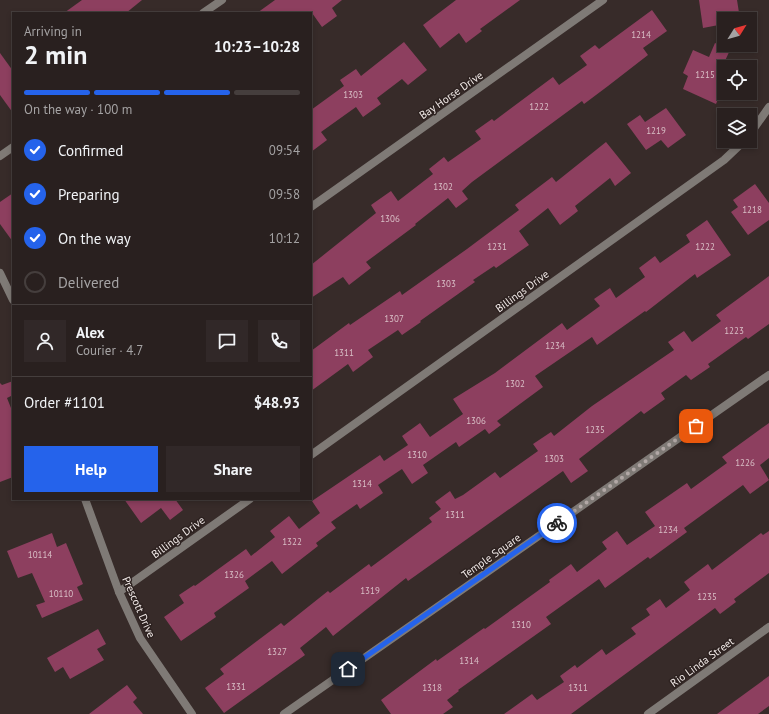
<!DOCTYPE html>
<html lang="en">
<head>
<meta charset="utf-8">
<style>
	:root { --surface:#29201f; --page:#312828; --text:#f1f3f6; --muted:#a5a3a4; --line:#453e3d; --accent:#2563eb }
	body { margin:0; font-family:"PT Sans",sans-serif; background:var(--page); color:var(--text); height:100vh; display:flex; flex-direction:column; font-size:15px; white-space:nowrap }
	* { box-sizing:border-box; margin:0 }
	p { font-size:13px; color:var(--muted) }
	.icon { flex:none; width:22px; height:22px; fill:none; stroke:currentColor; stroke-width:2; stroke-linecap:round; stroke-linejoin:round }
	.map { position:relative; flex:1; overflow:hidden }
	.side { position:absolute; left:12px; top:12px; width:300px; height:488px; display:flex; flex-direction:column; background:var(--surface); border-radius:0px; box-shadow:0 2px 6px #0003,0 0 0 1px var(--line) }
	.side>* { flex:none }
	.needle { width:26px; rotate:53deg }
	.controls { position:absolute; left:717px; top:12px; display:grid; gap:8px }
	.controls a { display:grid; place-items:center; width:40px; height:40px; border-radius:0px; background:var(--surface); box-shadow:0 2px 6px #0003,0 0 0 1px var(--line); font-size:20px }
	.pin { position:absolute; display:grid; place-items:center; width:34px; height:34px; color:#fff; margin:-17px; border-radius:8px; box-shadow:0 2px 6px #0006 }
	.courier { position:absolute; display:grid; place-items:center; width:40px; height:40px; margin:-20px; border:3px solid #2563eb; border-radius:50%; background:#fff; color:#222; box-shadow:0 1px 5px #0007 }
	.summary em { font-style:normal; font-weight:600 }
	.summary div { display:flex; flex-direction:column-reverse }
	.summary { display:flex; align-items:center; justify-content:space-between; height:68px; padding:0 12px }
	h1 { font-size:26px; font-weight:600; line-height:30px }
	.bar { display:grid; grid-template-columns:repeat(4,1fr); gap:6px 4px; align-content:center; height:48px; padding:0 12px }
	.bar i { height:5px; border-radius:3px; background:var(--line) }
	.bar .on { background:var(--accent) }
	.bar p { grid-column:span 4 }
	.line { display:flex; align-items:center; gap:10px; padding:0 12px; border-top:1px solid var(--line) }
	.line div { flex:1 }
	.round { display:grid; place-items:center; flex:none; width:42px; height:42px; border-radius:0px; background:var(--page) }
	ol { padding:0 12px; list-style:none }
	li { display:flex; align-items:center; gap:12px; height:44px }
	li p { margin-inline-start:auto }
	li .icon { padding:4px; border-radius:50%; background:var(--accent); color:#fff; stroke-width:4 }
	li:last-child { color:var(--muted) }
	li i { width:22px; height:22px; border:2px solid var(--line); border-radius:50% }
	.primary-button { display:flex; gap:8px; margin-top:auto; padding:8px 12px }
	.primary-button a { flex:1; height:46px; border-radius:0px; background:var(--accent); color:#fff; font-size:16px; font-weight:600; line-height:46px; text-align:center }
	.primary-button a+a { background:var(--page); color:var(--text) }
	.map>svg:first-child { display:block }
</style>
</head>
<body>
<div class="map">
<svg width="769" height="714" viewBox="0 0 769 714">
	<rect width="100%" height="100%" fill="#372b29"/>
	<g fill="#8d3f5f">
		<path d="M 82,0 L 142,0 L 126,13 L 64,13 Z"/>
		<path d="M 275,0 L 342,0 L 332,8 L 337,16 L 322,27 L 312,13 L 257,13 Z"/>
		<path d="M 456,0 L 520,0 L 480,29 L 482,31 L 466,43 L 459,33 L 440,48 L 423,25 Z"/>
		<path d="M 699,0 L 737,0 L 740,19 L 724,19 L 724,24 L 703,28 Z"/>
		<path d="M 652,10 L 667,31 L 643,48 L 648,55 L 608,86 L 584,104 L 582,101 L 472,182 L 462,191 L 468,199 L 456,208 L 448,198 L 415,224 L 416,225 L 366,262 L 371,268 L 349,285 L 343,277 L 311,298 L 311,265 L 376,213 L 371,205 L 391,191 L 398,201 L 433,174 L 429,169 L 444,157 L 448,162 L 481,139 L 475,131 L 492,119 L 494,121 L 553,77 L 559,85 L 587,65 L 580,56 L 595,45 L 599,49 Z"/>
		<path d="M 404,42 L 427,70 L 408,85 L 402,79 L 377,98 L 381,104 L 363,117 L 356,107 L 321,132 L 327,140 L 311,152 L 311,110 L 344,86 L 340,80 L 356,69 L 361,76 Z"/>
		<path d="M 715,43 L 730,50 L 724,63 L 724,85 L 716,104 L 683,89 L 688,76 L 683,73 L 693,50 L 709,57 Z"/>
		<path d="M 0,53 L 13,71 L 13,113 L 0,95 Z"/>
		<path d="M 666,108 L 686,135 L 668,148 L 661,140 L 646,150 L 627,124 L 640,115 L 645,122 Z"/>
		<path d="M 606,142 L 631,173 L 615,186 L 610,178 L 575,206 L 578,211 L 560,225 L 548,208 L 519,231 L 529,245 L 496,268 L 494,266 L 473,280 L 475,282 L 420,321 L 421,322 L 402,335 L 398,330 L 368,350 L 373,357 L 353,372 L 348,364 L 311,391 L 311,351 L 349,323 L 350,325 L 400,291 L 402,295 L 467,249 L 519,210 L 515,205 L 552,177 L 556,182 Z"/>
		<path d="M 755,184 L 769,203 L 769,220 L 748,235 L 731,212 L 738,207 L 733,200 Z"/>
		<path d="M 13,193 L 13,242 L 0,224 L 0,202 Z"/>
		<path d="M 707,220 L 731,255 L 697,278 L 695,274 L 646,312 L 645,311 L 597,345 L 592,337 L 535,376 L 543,387 L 497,421 L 501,425 L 489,434 L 485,429 L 459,447 L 456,442 L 423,465 L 428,473 L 412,484 L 402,469 L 378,485 L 383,493 L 360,509 L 357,504 L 331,522 L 336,528 L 316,543 L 318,546 L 282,574 L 272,561 L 245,581 L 249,588 L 214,613 L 216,617 L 181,641 L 164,617 L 184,603 L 179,595 L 194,585 L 195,586 L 246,549 L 251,556 L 275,537 L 270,531 L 289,516 L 299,529 L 320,513 L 312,501 L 380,455 L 384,461 L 408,445 L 402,436 L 420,423 L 430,437 L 463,414 L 453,399 L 495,373 L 562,323 L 567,330 L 600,306 L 594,299 L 610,288 L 616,298 L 645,277 L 639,268 L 655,256 L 660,263 L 690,242 L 686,235 Z"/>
		<path d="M 769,276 L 769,324 L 748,339 L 746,337 L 708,364 L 710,367 L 691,380 L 686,375 L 661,393 L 665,399 L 644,414 L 641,411 L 579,459 L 588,471 L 571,483 L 563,471 L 408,581 L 406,578 L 333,636 L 326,627 L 300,648 L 305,655 L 224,713 L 205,688 L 224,674 L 220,669 L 281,623 L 284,626 L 328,591 L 330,593 L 369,564 L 371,567 L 432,522 L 429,518 L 441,509 L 435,502 L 450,491 L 455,499 L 463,495 L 495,472 L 500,478 L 538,451 L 533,444 L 551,432 L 554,436 L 592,406 L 674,350 L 668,342 L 684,331 L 692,342 L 721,321 L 716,315 Z"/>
		<path d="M 13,381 L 13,395 L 7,398 L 13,413 L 13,477 L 0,482 L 0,383 L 2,385 Z"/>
		<path d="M 769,423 L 769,458 L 760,465 L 769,480 L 750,494 L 743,485 L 684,528 L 687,532 L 650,559 L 648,557 L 605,588 L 599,579 L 546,617 L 551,624 L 458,690 L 459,691 L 447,700 L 453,707 L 443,714 L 391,714 L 381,700 L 436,659 L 437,661 L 484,628 L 485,629 L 550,582 L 549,580 L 571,564 L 577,572 L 607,549 L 602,542 L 617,531 L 627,545 L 655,526 L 645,512 L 687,483 L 691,489 L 727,463 L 722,457 Z"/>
		<path d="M 124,499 L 175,499 L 183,510 L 170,520 L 161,508 L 141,523 Z"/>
		<path d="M 769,531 L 769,573 L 734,599 L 736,602 L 720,614 L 715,608 L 571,714 L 504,714 L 532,694 L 537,700 L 564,682 L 560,676 L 575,665 L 577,668 L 602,649 L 606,655 L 636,634 L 631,628 L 650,615 L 646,609 L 660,599 L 666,608 L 690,590 L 684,582 L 708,564 L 712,570 L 761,533 L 763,535 Z"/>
		<path d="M 52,533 L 57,547 L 66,543 L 83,584 L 77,587 L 83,600 L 42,618 L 36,605 L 45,602 L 32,573 L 18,578 L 7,551 Z"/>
		<path d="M 98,629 L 106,644 L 97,649 L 104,660 L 70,679 L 63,667 L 55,672 L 47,658 Z"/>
		<path d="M 769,676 L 769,706 L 758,714 L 717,714 Z"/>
		<path d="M 127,685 L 137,698 L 133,702 L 143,714 L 89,714 Z"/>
	</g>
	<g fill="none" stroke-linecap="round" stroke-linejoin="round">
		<g stroke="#7f7a76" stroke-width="8">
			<path d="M 203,13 L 222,0"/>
			<path d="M 750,134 L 769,107"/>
			<path d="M 0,156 L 13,147"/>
			<path d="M 311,207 L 603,0"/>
			<path d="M 0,273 L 13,300"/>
			<path d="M 311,455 L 724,160 L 744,141"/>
			<path d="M 85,499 L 119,592 L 140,638 L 192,714"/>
			<path d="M 119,592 L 250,499"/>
			<path d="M 284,714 L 769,375"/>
			<path d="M 648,714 L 769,627"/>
		</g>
	</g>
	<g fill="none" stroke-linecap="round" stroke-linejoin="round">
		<path stroke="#b1a7a5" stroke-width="4" stroke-dasharray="0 7.2" d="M 557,523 L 696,426"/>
		<path stroke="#2563eb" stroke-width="5" d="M 348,669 L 557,523"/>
	</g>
	<g text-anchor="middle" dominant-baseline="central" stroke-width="3" stroke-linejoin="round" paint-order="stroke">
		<g font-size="9" fill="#d9bfc6">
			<text x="641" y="34">1214</text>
			<text x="705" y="74">1215</text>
			<text x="353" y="94">1303</text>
			<text x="539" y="106">1222</text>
			<text x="656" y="130">1219</text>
			<text x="443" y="186">1302</text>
			<text x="752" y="209">1218</text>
			<text x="390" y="218">1306</text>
			<text x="497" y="246">1231</text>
			<text x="705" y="246">1222</text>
			<text x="446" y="283">1303</text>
			<text x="394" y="318">1307</text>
			<text x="734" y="330">1223</text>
			<text x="555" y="345">1234</text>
			<text x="344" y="352">1311</text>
			<text x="515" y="383">1302</text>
			<text x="476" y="420">1306</text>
			<text x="595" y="429">1235</text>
			<text x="417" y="454">1310</text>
			<text x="554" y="458">1303</text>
			<text x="745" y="462">1226</text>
			<text x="362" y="483">1314</text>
			<text x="455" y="514">1311</text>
			<text x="668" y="529">1234</text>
			<text x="292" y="541">1322</text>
			<text x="40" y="554">10114</text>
			<text x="234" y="574">1326</text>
			<text x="370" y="590">1319</text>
			<text x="61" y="593">10110</text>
			<text x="707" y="596">1235</text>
			<text x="521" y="624">1310</text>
			<text x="277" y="651">1327</text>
			<text x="469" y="660">1314</text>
			<text x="236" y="686">1331</text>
			<text x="432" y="687">1318</text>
			<text x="578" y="687">1311</text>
		</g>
		<g font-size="11" fill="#f2eae8" stroke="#2d2220">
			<text transform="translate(451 95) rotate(-35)">Bay Horse Drive</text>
			<text transform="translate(522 291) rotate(-36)">Billings Drive</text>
			<text transform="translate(178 537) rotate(-36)">Billings Drive</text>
			<text transform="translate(491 556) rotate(-35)">Temple Square</text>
			<text transform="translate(139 607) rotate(66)">Prescott Drive</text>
			<text transform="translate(702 662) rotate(-36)">Rio Linda Street</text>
		</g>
	</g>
</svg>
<div class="controls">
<a><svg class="needle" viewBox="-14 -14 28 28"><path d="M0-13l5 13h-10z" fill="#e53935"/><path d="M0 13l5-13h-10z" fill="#a5a3a4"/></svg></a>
<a><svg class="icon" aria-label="locate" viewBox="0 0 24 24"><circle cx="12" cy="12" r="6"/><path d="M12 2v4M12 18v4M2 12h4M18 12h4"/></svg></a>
<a><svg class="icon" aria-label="layers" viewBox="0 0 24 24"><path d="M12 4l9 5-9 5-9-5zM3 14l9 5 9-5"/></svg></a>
</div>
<div class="pin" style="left:696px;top:426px;background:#ea580c"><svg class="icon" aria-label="bag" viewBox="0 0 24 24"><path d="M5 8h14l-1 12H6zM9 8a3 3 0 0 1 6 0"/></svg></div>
<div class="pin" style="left:348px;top:669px;background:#1f2937"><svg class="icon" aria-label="home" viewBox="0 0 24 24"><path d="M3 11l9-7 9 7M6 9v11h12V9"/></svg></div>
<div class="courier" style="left:557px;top:523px"><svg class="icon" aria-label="bike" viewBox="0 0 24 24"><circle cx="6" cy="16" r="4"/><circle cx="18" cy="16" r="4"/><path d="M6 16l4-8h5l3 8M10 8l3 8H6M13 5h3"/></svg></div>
<section class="side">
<div class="summary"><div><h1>2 min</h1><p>Arriving in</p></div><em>10:23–10:28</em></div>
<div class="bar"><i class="on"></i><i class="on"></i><i class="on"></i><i></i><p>On the way · 100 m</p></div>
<ol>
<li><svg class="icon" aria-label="check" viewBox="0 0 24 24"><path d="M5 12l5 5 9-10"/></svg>Confirmed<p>09:54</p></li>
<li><svg class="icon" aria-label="check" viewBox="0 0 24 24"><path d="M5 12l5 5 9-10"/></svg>Preparing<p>09:58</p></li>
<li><svg class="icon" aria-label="check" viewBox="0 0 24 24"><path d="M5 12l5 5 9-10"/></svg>On the way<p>10:12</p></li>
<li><i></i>Delivered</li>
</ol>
<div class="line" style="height:72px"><a class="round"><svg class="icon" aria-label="person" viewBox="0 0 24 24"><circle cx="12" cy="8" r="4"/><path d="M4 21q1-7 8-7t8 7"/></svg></a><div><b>Alex</b><p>Courier · 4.7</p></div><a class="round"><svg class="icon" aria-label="chat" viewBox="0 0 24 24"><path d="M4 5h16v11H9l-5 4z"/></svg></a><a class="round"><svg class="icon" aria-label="phone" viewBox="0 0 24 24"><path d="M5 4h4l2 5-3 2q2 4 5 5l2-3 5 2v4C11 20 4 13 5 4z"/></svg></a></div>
<div class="line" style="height:52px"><div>Order #1101</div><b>$48.93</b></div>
<div class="primary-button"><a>Help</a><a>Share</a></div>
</section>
</div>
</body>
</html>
